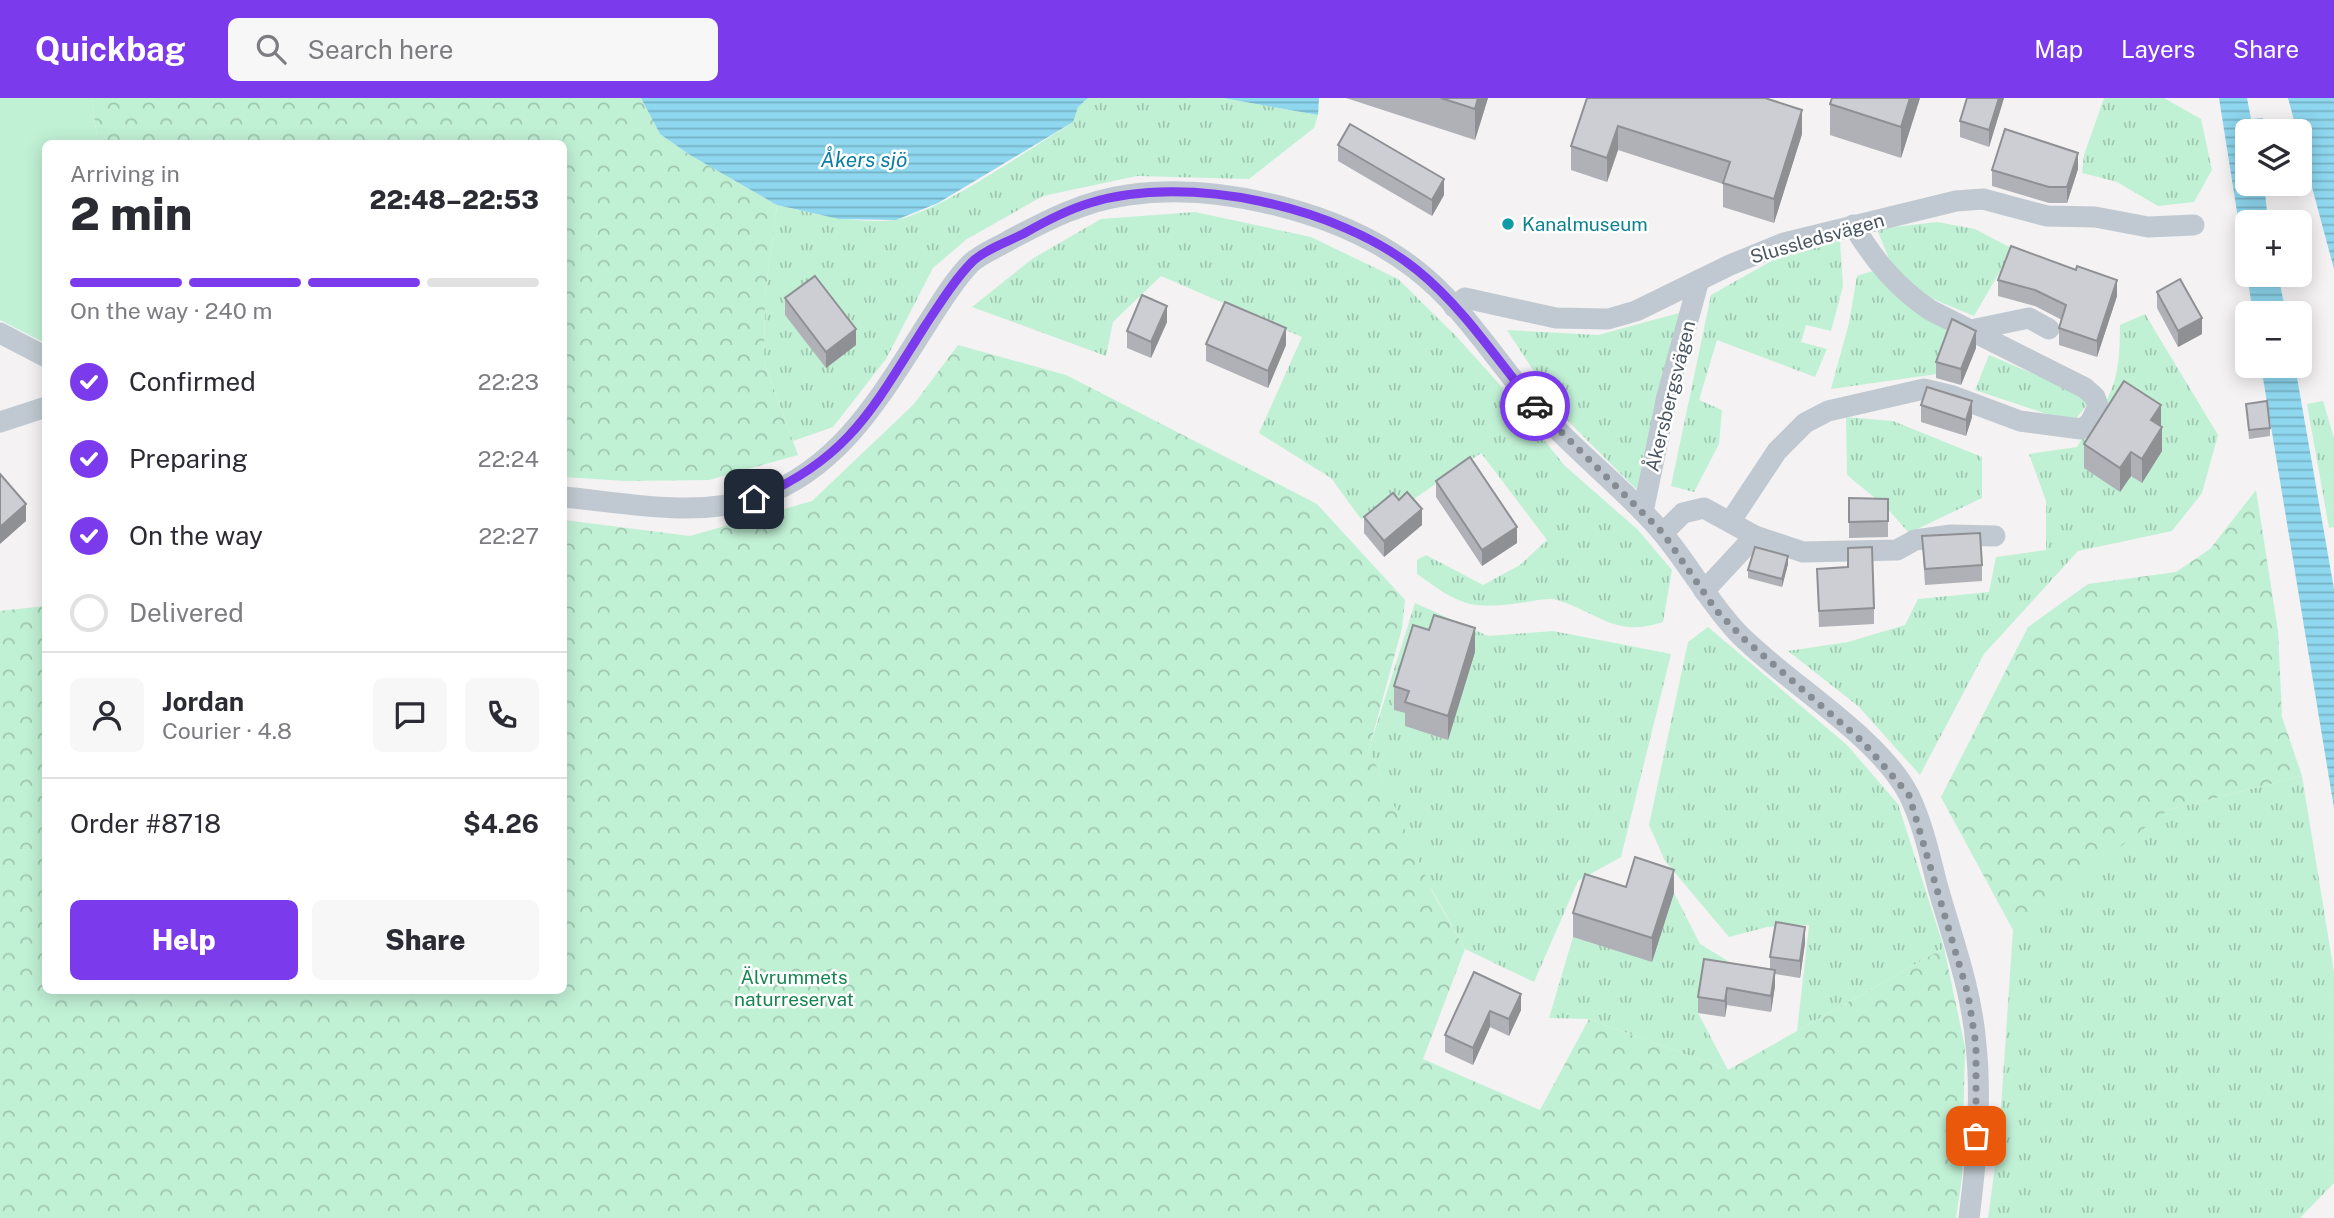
<!DOCTYPE html>
<html lang="en">
<head>
<meta charset="utf-8">
<style>
	:root { --surface:#fff; --page:#f7f7f7; --text:#2b2b33; --muted:#7c7c81; --line:#e1e1e2; --accent:#7c3aed }
	body { margin:0; font-family:"Public Sans",sans-serif; background:var(--page); color:var(--text); height:100vh; display:flex; flex-direction:column; font-size:26px; white-space:nowrap }
	* { box-sizing:border-box; margin:0 }
	p { font-size:23px; color:var(--muted) }
	.icon { flex:none; width:38px; height:38px; fill:none; stroke:currentColor; stroke-width:2; stroke-linecap:round; stroke-linejoin:round }
	.map { position:relative; flex:1; overflow:hidden }
	.drawer { position:absolute; left:42px; top:42px; width:525px; height:854px; display:flex; flex-direction:column; background:var(--surface); border-radius:10px; box-shadow:0 4px 18px #0003 }
	.drawer>* { flex:none }
	.fabs { position:absolute; left:2235px; top:21px; display:grid; gap:14px }
	.fabs a { display:grid; place-items:center; width:77px; height:77px; border-radius:10px; background:var(--surface); box-shadow:0 4px 18px #0003; font-size:35px }
	.pin { position:absolute; display:grid; place-items:center; width:60px; height:60px; color:#fff; margin:-30px; border-radius:14px; box-shadow:0 4px 10px #0006 }
	.courier { position:absolute; display:grid; place-items:center; width:70px; height:70px; margin:-35px; border:5px solid #7c3aed; border-radius:50%; background:#fff; color:#222; box-shadow:0 2px 9px #0007 }
	.head em { font-style:normal; font-weight:800 }
	.head div { display:flex; flex-direction:column-reverse }
	.head { display:flex; align-items:center; justify-content:space-between; height:119px; padding:0 28px }
	h1 { font-size:46px; font-weight:800; line-height:52px }
	.bar { display:grid; grid-template-columns:repeat(4,1fr); gap:10px 7px; align-content:center; height:84px; padding:0 28px }
	.bar i { height:9px; border-radius:5px; background:var(--line) }
	.bar .active { background:var(--accent) }
	.bar p { grid-column:span 4 }
	.line { display:flex; align-items:center; gap:18px; padding:0 28px; border-top:2px solid var(--line) }
	.line div { flex:1 }
	.round { display:grid; place-items:center; flex:none; width:74px; height:74px; border-radius:10px; background:var(--page) }
	ol { padding:0 28px; list-style:none }
	li { display:flex; align-items:center; gap:21px; height:77px }
	li p { margin-inline-start:auto }
	li .icon { padding:7px; border-radius:50%; background:var(--accent); color:#fff; stroke-width:4 }
	li:last-child { color:var(--muted) }
	li i { width:38px; height:38px; border:4px solid var(--line); border-radius:50% }
	.button { display:flex; gap:14px; margin-top:auto; padding:14px 28px }
	.button a { flex:1; height:80px; border-radius:10px; background:var(--accent); color:#fff; font-size:28px; font-weight:800; line-height:80px; text-align:center }
	.button a+a { background:var(--page); color:var(--text) }
	header { display:flex; align-items:center; gap:42px; box-sizing:border-box; height:98px; padding:0 35px; background:var(--accent); color:#fff }
	header strong { font-size:33px }
	nav { display:flex; gap:38px; margin-inline-start:auto; font-size:24px }
	.search { width:490px; height:63px; background:var(--page); display:flex; align-items:center; gap:18px; box-sizing:border-box; padding:0 24px; border-radius:10px; color:var(--muted); font-size:26px }
	.map>svg:first-child { display:block }
</style>
</head>
<body>
<header>
<strong>Quickbag</strong>
<div class="search"><svg class="icon" aria-label="search" viewBox="0 0 24 24"><circle cx="10" cy="10" r="6"/><path d="M15 15l6 6"/></svg>Search here</div>
<nav><a>Map</a><a>Layers</a><a>Share</a></nav>
</header>
<div class="map">
<svg width="2334" height="1120" viewBox="0 0 2334 1120">
	<defs>
		<pattern id="grass-tufts" width="24" height="20" patternUnits="userSpaceOnUse" patternTransform="scale(1.75)"><rect width="24" height="20" fill="#c1f1d5"/><path d="M3 7l-1-3M5 7V3M7 7l1-3M15 17l-1-3M17 17v-4M19 17l1-3" fill="none" stroke="#9fc6b0"/></pattern>
		<pattern id="forest-crowns" width="20" height="18" patternUnits="userSpaceOnUse" patternTransform="scale(1.75)"><rect width="20" height="18" fill="#c1f1d5"/><path d="M2 6a3 3 0 1 1 6 0M12 15a3 3 0 1 1 6 0" fill="none" stroke="#9fc6b0"/></pattern>
		<pattern id="water-rules" width="6" height="5" patternUnits="userSpaceOnUse" patternTransform="scale(1.75)"><rect width="6" height="5" fill="#8ed7ef"/><path d="M0 2.5h6" fill="none" stroke="#76b1c5"/></pattern>
	</defs>
	<rect width="100%" height="100%" fill="#f4f2f2"/>
	<g fill="url(#grass-tufts)">
		<path d="M 1088,0 L 1223,0 L 1318,17 L 1314,30 L 1249,81 L 1137,78 L 1043,98 L 967,141 L 933,170 L 886,261 L 833,329 L 793,343 L 764,264 L 765,197 L 777,107 C 816,116 854,126 894,122 C 936,117 1032,49 1072,25 L 1078,9 Z"/>
		<path d="M 2104,0 L 2164,0 L 2201,21 L 2212,72 L 2194,104 L 2158,108 L 2117,84 L 2082,75 L 2084,57 Z"/>
		<path d="M 1195,114 L 1311,139 L 1398,181 L 1456,238 L 1501,288 L 1564,367 L 1638,432 L 1672,472 L 1663,524 C 1614,540 1600,515 1557,502 C 1547,499 1531,504 1520,505 C 1468,512 1459,506 1417,476 L 1417,462 L 1426,457 L 1483,487 L 1520,467 L 1547,442 L 1481,355 L 1411,403 L 1361,421 L 1331,380 L 1259,335 L 1302,239 L 1161,178 L 1113,224 L 1106,258 L 972,209 L 1032,161 L 1101,121 Z"/>
		<path d="M 1937,124 L 1975,131 L 2013,151 L 1974,218 L 1914,193 L 1889,161 L 1877,131 Z"/>
		<path d="M 1840,143 L 1843,188 L 1831,233 L 1806,227 L 1801,244 L 1827,251 L 1815,279 L 1717,242 L 1699,302 L 1722,312 L 1719,346 L 1694,394 L 1671,388 L 1711,197 L 1773,162 Z"/>
		<path d="M 1873,173 L 1953,235 L 1937,276 L 1831,291 L 1849,225 L 1857,178 Z"/>
		<path d="M 1679,215 L 1638,393 L 1563,318 L 1507,232 L 1598,237 Z"/>
		<path d="M 2145,216 L 2218,337 L 2202,395 L 2172,433 L 2078,453 L 1984,556 L 1920,677 L 1858,608 L 1788,553 L 1848,544 L 1905,527 L 1918,501 L 1989,494 L 1996,459 L 2046,452 L 2046,403 L 2029,356 L 2077,349 C 2111,298 2120,289 2120,227 Z"/>
		<path d="M 1989,257 L 2081,296 L 2089,304 L 2076,321 L 2056,319 L 1975,292 Z"/>
		<path d="M 2323,303 L 2334,340 L 2334,429 L 2329,430 L 2307,306 Z"/>
		<path d="M 1846,319 L 1893,323 L 1982,359 L 1982,400 L 1909,435 L 1886,409 L 1847,377 Z"/>
		<path d="M 1415,505 L 1488,538 L 1553,533 L 1671,556 L 1621,759 L 1578,783 L 1534,884 L 1465,851 L 1427,783 L 1369,651 Z"/>
		<path d="M 1708,529 L 1847,647 L 1898,706 L 1944,850 L 1797,933 L 1809,827 L 1767,829 L 1729,839 L 1665,763 L 1649,727 L 1688,544 Z"/>
		<path d="M 2302,678 L 2334,874 L 2334,1085 L 2300,1120 L 1988,1120 L 1999,1039 L 2013,832 L 2057,763 L 2168,712 Z"/>
		<path d="M 1674,795 L 1700,846 L 1731,865 L 1704,877 L 1698,915 L 1728,972 L 1589,921 L 1549,920 L 1573,839 Z"/>
	</g>
	<g fill="url(#forest-crowns)">
		<path d="M 91,0 L 641,0 L 660,36 L 690,57 L 777,107 L 765,197 L 764,264 L 798,357 L 709,382 L 625,383 L 564,379 L 564,46 L 98,45 Z"/>
		<path d="M 958,247 L 1066,277 L 1317,406 L 1405,502 L 1402,530 L 1369,651 L 1433,795 L 1465,851 L 1423,961 L 1540,1012 L 1589,921 L 1728,972 L 1944,850 L 1965,949 L 1962,1080 L 1956,1120 L 0,1120 L 0,513 L 45,508 L 46,892 L 564,892 L 564,422 L 690,438 L 812,403 L 914,306 Z"/>
		<path d="M 2256,392 L 2278,533 L 2282,619 L 2302,678 L 2168,712 L 2013,832 L 1941,699 L 2028,529 L 2088,486 L 2176,474 L 2210,451 Z"/>
	</g>
	<path fill="#c1f1d5" d="M 0,0 L 91,0 L 98,45 L 46,46 L 45,245 L 0,222 Z"/>
	<g fill="url(#water-rules)">
		<path d="M 641,0 L 1088,0 L 1078,9 L 1073,24 L 938,105 L 896,122 L 839,121 L 777,107 L 690,57 L 660,36 Z"/>
		<path d="M 1223,0 L 1319,0 L 1318,17 Z"/>
		<path d="M 2219,0 L 2247,0 L 2251,21 L 2263,20 L 2265,33 L 2247,33 L 2247,86 L 2276,86 L 2277,93 L 2265,94 L 2268,124 L 2247,124 L 2247,177 L 2278,177 L 2286,215 L 2253,215 Z"/>
		<path d="M 2288,0 L 2334,0 L 2334,171 Z"/>
		<path d="M 2261,268 L 2295,268 L 2334,491 L 2334,710 Z"/>
	</g>
	<g fill="none" stroke-linecap="round" stroke-linejoin="round">
		<g stroke="#c0c9d1" stroke-width="21">
			<path d="M 1454,209 L 1465,200 L 1556,220 L 1608,221 L 1636,213 L 1730,167 L 1784,145 L 1956,103 L 1983,101 L 2047,118 L 2095,119 L 2148,129 L 2194,127"/>
			<path d="M 1971,232 L 2029,220 L 2049,231"/>
			<path d="M 0,235 L 46,259"/>
			<path d="M 0,324 L 46,309"/>
			<path d="M 564,399 C 626,405 696,420 757,400 C 841,371 882,296 927,226 C 940,206 954,182 971,165 C 981,156 996,150 1008,143 C 1047,122 1084,103 1128,97 C 1219,84 1342,114 1415,171 C 1466,210 1500,270 1543,317 C 1580,357 1623,390 1659,431 C 1687,463 1707,502 1737,534 C 1785,584 1878,637 1909,697 C 1923,726 1930,759 1938,790 C 1953,842 1972,894 1976,947 C 1982,1004 1976,1064 1969,1120"/>
			<path d="M 1643,414 L 1667,298 L 1699,182"/>
			<path d="M 1730,424 L 1777,353 L 1805,325 L 1828,313 L 1924,291 L 1953,298 L 2020,323 L 2081,331 L 2090,325 L 2098,308 L 2095,299 L 2085,290 L 1930,212 C 1896,189 1874,162 1853,127"/>
			<path d="M 1663,435 L 1683,415 L 1704,410 L 1755,438 L 1803,454 L 1897,452 L 1915,442 L 1951,437 L 1995,438"/>
			<path d="M 1704,493 L 1755,438"/>
		</g>
	</g>
	<g fill="#afb1b6">
		<path d="M 1346,0 L 1488,0 L 1475,42 Z"/>
		<path d="M 1587,0 L 1802,36 L 1774,125 L 1723,109 L 1723,86 L 1618,52 L 1607,84 L 1571,72 L 1571,48 Z"/>
		<path d="M 1920,0 L 1901,60 L 1830,37 L 1830,6 Z"/>
		<path d="M 2004,0 L 1989,49 L 1960,39 L 1960,23 Z"/>
		<path d="M 1338,47 L 1444,97 L 1432,118 L 1338,63 Z"/>
		<path d="M 2078,71 L 2067,105 L 2049,105 L 1992,88 L 1992,72 Z"/>
		<path d="M 1998,182 L 2117,198 L 2097,259 L 2059,247 L 2059,230 L 2062,222 L 2035,208 L 1998,198 Z"/>
		<path d="M 2157,194 L 2202,236 L 2178,249 L 2157,210 Z"/>
		<path d="M 785,200 L 856,247 L 826,270 L 785,217 Z"/>
		<path d="M 1167,224 L 1151,260 L 1127,250 L 1127,233 Z"/>
		<path d="M 1206,246 L 1286,247 L 1268,290 L 1206,263 Z"/>
		<path d="M 1976,250 L 1961,287 L 1936,280 L 1936,264 Z"/>
		<path d="M 2246,306 L 2270,330 L 2270,338 L 2249,341 Z"/>
		<path d="M 1921,307 L 1972,319 L 1966,338 L 1921,324 Z"/>
		<path d="M 2161,328 L 2162,353 L 2142,385 L 2131,378 L 2120,394 L 2084,370 L 2084,346 Z"/>
		<path d="M 1436,383 L 1517,445 L 1482,468 L 1436,399 Z"/>
		<path d="M 1888,401 L 1888,439 L 1849,440 L 1849,424 Z"/>
		<path d="M 1364,419 L 1422,427 L 1384,459 L 1364,435 Z"/>
		<path d="M 1922,438 L 1982,467 L 1982,483 L 1925,487 Z"/>
		<path d="M 1788,466 L 1782,489 L 1748,480 L 1748,472 Z"/>
		<path d="M 1817,471 L 1874,510 L 1874,526 L 1819,529 Z"/>
		<path d="M 1429,532 L 1475,554 L 1448,642 L 1405,628 L 1405,615 L 1394,612 L 1394,588 Z"/>
		<path d="M 1626,789 L 1674,795 L 1652,864 L 1573,839 L 1573,815 Z"/>
		<path d="M 1805,845 L 1800,880 L 1775,876 L 1775,888 L 1771,914 L 1727,907 L 1725,919 L 1698,915 L 1698,899 L 1770,871 L 1770,859 Z"/>
		<path d="M 1474,874 L 1521,912 L 1509,938 L 1490,929 L 1473,967 L 1445,954 L 1445,937 Z"/>
	</g>
	<g fill="#8f9094">
		<path d="M 1478,0 L 1488,0 L 1475,42 L 1475,11 Z"/>
		<path d="M 1910,0 L 1920,0 L 1901,60 L 1901,29 Z"/>
		<path d="M 1999,0 L 2004,0 L 1989,49 L 1989,32 Z"/>
		<path d="M 1802,12 L 1802,36 L 1774,125 L 1774,101 Z"/>
		<path d="M 1618,28 L 1618,52 L 1607,84 L 1607,60 Z"/>
		<path d="M 2078,55 L 2078,71 L 2067,105 L 2067,89 Z"/>
		<path d="M 1444,81 L 1444,97 L 1432,118 L 1432,102 Z"/>
		<path d="M 2117,182 L 2117,198 L 2097,259 L 2097,243 Z"/>
		<path d="M 1167,208 L 1167,224 L 1151,260 L 1151,244 Z"/>
		<path d="M 2202,220 L 2202,236 L 2178,249 L 2178,233 Z"/>
		<path d="M 1286,230 L 1286,247 L 1268,290 L 1268,273 Z"/>
		<path d="M 856,231 L 856,247 L 826,270 L 826,254 Z"/>
		<path d="M 1976,233 L 1976,250 L 1961,287 L 1961,271 Z"/>
		<path d="M 1972,303 L 1972,319 L 1966,338 L 1966,322 Z"/>
		<path d="M 2161,307 L 2161,331 L 2151,322 Z"/>
		<path d="M 2162,329 L 2162,353 L 2142,385 L 2142,361 Z"/>
		<path d="M 2131,354 L 2131,378 L 2120,394 L 2120,370 Z"/>
		<path d="M 26,406 L 26,423 L 0,446 L 0,429 Z"/>
		<path d="M 1422,411 L 1422,427 L 1384,459 L 1384,443 Z"/>
		<path d="M 1517,429 L 1517,445 L 1482,468 L 1482,452 Z"/>
		<path d="M 1788,458 L 1788,466 L 1782,489 L 1782,481 Z"/>
		<path d="M 1475,530 L 1475,554 L 1448,642 L 1448,618 Z"/>
		<path d="M 1674,772 L 1674,795 L 1652,864 L 1652,840 Z"/>
		<path d="M 1805,829 L 1805,845 L 1800,880 L 1800,863 Z"/>
		<path d="M 1775,872 L 1775,888 L 1771,914 L 1771,898 Z"/>
		<path d="M 1727,890 L 1727,907 L 1725,919 L 1725,903 Z"/>
		<path d="M 1521,896 L 1521,912 L 1509,938 L 1509,921 Z"/>
		<path d="M 1490,913 L 1490,929 L 1473,967 L 1473,950 Z"/>
	</g>
	<g fill="#ccced4" stroke="#8f9094" stroke-width="2">
		<path d="M 1441,0 L 1478,0 L 1475,11 Z"/>
		<path d="M 1587,0 L 1765,0 L 1802,12 L 1774,101 L 1723,85 L 1730,64 L 1618,28 L 1607,60 L 1571,48 Z"/>
		<path d="M 1832,0 L 1910,0 L 1901,29 L 1830,6 Z"/>
		<path d="M 1967,0 L 1999,0 L 1989,32 L 1960,23 Z"/>
		<path d="M 1350,26 L 1444,81 L 1432,102 L 1338,47 Z"/>
		<path d="M 2005,31 L 2078,55 L 2067,89 L 2049,89 L 1992,72 Z"/>
		<path d="M 2011,148 L 2076,172 L 2077,168 L 2117,182 L 2097,243 L 2059,230 L 2066,207 L 2035,192 L 1998,182 Z"/>
		<path d="M 815,178 L 856,231 L 826,254 L 785,200 Z"/>
		<path d="M 2180,181 L 2202,220 L 2178,233 L 2157,194 Z"/>
		<path d="M 1142,197 L 1167,208 L 1151,244 L 1127,233 Z"/>
		<path d="M 1225,204 L 1286,230 L 1268,273 L 1206,246 Z"/>
		<path d="M 1952,221 L 1976,233 L 1961,271 L 1936,264 Z"/>
		<path d="M 2124,283 L 2161,307 L 2151,322 L 2162,329 L 2142,361 L 2131,354 L 2120,370 L 2084,346 Z"/>
		<path d="M 1927,289 L 1972,303 L 1966,322 L 1921,307 Z"/>
		<path d="M 2267,303 L 2270,330 L 2249,332 L 2246,306 Z"/>
		<path d="M 1470,359 L 1517,429 L 1482,452 L 1436,383 Z"/>
		<path d="M 0,376 L 26,406 L 0,429 Z"/>
		<path d="M 1407,394 L 1422,411 L 1384,443 L 1364,419 L 1393,395 L 1399,402 Z"/>
		<path d="M 1849,400 L 1888,401 L 1888,423 L 1849,424 Z"/>
		<path d="M 1980,435 L 1982,467 L 1925,471 L 1922,438 Z"/>
		<path d="M 1755,449 L 1788,458 L 1782,481 L 1748,472 Z"/>
		<path d="M 1872,449 L 1874,510 L 1819,513 L 1817,471 L 1848,469 L 1848,450 Z"/>
		<path d="M 1434,517 L 1475,530 L 1448,618 L 1405,604 L 1409,593 L 1394,588 L 1413,527 L 1429,532 Z"/>
		<path d="M 1635,759 L 1674,772 L 1652,840 L 1573,815 L 1585,776 L 1626,789 Z"/>
		<path d="M 1776,824 L 1805,829 L 1800,863 L 1770,859 Z"/>
		<path d="M 1704,861 L 1775,872 L 1771,898 L 1727,890 L 1725,903 L 1698,899 Z"/>
		<path d="M 1474,874 L 1521,896 L 1509,921 L 1490,913 L 1473,950 L 1445,937 Z"/>
	</g>
	<g fill="none" stroke-linecap="round" stroke-linejoin="round">
		<path stroke="#858c93" stroke-width="7" stroke-dasharray="0 12.6" d="M 1535,308 L 1663,435 L 1716,512 L 1744,541 L 1862,643 L 1909,697 L 1968,896 L 1976,947 L 1976,1038"/>
		<path stroke="#7c3aed" stroke-width="9" d="M 754,401 C 849,361 873,310 925,228 C 939,207 954,182 972,164 C 984,152 1007,144 1023,136 C 1044,124 1066,112 1090,105 C 1187,75 1338,108 1417,172 C 1463,209 1498,263 1535,308"/>
	</g>
	<circle fill="#0f9aa8" stroke="#fff" stroke-width="2.5" cx="1508" cy="126" r="7"/>
	<g text-anchor="middle" dominant-baseline="central" stroke-width="5" stroke-linejoin="round" paint-order="stroke">
		<g font-size="19" fill="#0d838f" stroke="#fff" text-anchor="start">
			<text x="1522" y="126">Kanalmuseum</text>
		</g>
		<g font-size="19" fill="#495560" stroke="#fff">
			<text transform="translate(1817 140) rotate(-16)">Slussledsvägen</text>
			<text transform="translate(1670 298) rotate(-76)">Åkersbergsvägen</text>
		</g>
		<g font-size="19" fill="#168551" stroke="#fff">
			<text x="794" y="879">Älvrummets<tspan x="794" dy="22">naturreservat</tspan></text>
		</g>
		<g font-size="21" font-style="italic" fill="#0b7ea3" stroke="#fff">
			<text x="864" y="61">Åkers sjö</text>
		</g>
	</g>
</svg>
<div class="fabs">
<a><svg class="icon" aria-label="layers" viewBox="0 0 24 24"><path d="M12 4l9 5-9 5-9-5zM3 14l9 5 9-5"/></svg></a>
<a>+</a>
<a>−</a>
</div>
<div class="pin" style="left:1976px;top:1038px;background:#ea580c"><svg class="icon" aria-label="bag" viewBox="0 0 24 24"><path d="M5 8h14l-1 12H6zM9 8a3 3 0 0 1 6 0"/></svg></div>
<div class="pin" style="left:754px;top:401px;background:#1f2937"><svg class="icon" aria-label="home" viewBox="0 0 24 24"><path d="M3 11l9-7 9 7M6 9v11h12V9"/></svg></div>
<div class="courier" style="left:1535px;top:308px"><svg class="icon" aria-label="car" viewBox="0 0 24 24"><path d="M5 17H2v-5l4-1 3-4h7l3 4 3 1v5h-3M9 17h6M6 11h13"/><circle cx="7" cy="17" r="2"/><circle cx="17" cy="17" r="2"/></svg></div>
<section class="drawer">
<div class="head"><div><h1>2 min</h1><p>Arriving in</p></div><em>22:48–22:53</em></div>
<div class="bar"><i class="active"></i><i class="active"></i><i class="active"></i><i></i><p>On the way · 240 m</p></div>
<ol>
<li><svg class="icon" aria-label="check" viewBox="0 0 24 24"><path d="M5 12l5 5 9-10"/></svg>Confirmed<p>22:23</p></li>
<li><svg class="icon" aria-label="check" viewBox="0 0 24 24"><path d="M5 12l5 5 9-10"/></svg>Preparing<p>22:24</p></li>
<li><svg class="icon" aria-label="check" viewBox="0 0 24 24"><path d="M5 12l5 5 9-10"/></svg>On the way<p>22:27</p></li>
<li><i></i>Delivered</li>
</ol>
<div class="line" style="height:126px"><a class="round"><svg class="icon" aria-label="person" viewBox="0 0 24 24"><circle cx="12" cy="8" r="4"/><path d="M4 21q1-7 8-7t8 7"/></svg></a><div><b>Jordan</b><p>Courier · 4.8</p></div><a class="round"><svg class="icon" aria-label="chat" viewBox="0 0 24 24"><path d="M4 5h16v11H9l-5 4z"/></svg></a><a class="round"><svg class="icon" aria-label="phone" viewBox="0 0 24 24"><path d="M5 4h4l2 5-3 2q2 4 5 5l2-3 5 2v4C11 20 4 13 5 4z"/></svg></a></div>
<div class="line" style="height:91px"><div>Order #8718</div><b>$4.26</b></div>
<div class="button"><a>Help</a><a>Share</a></div>
</section>
</div>
</body>
</html>
